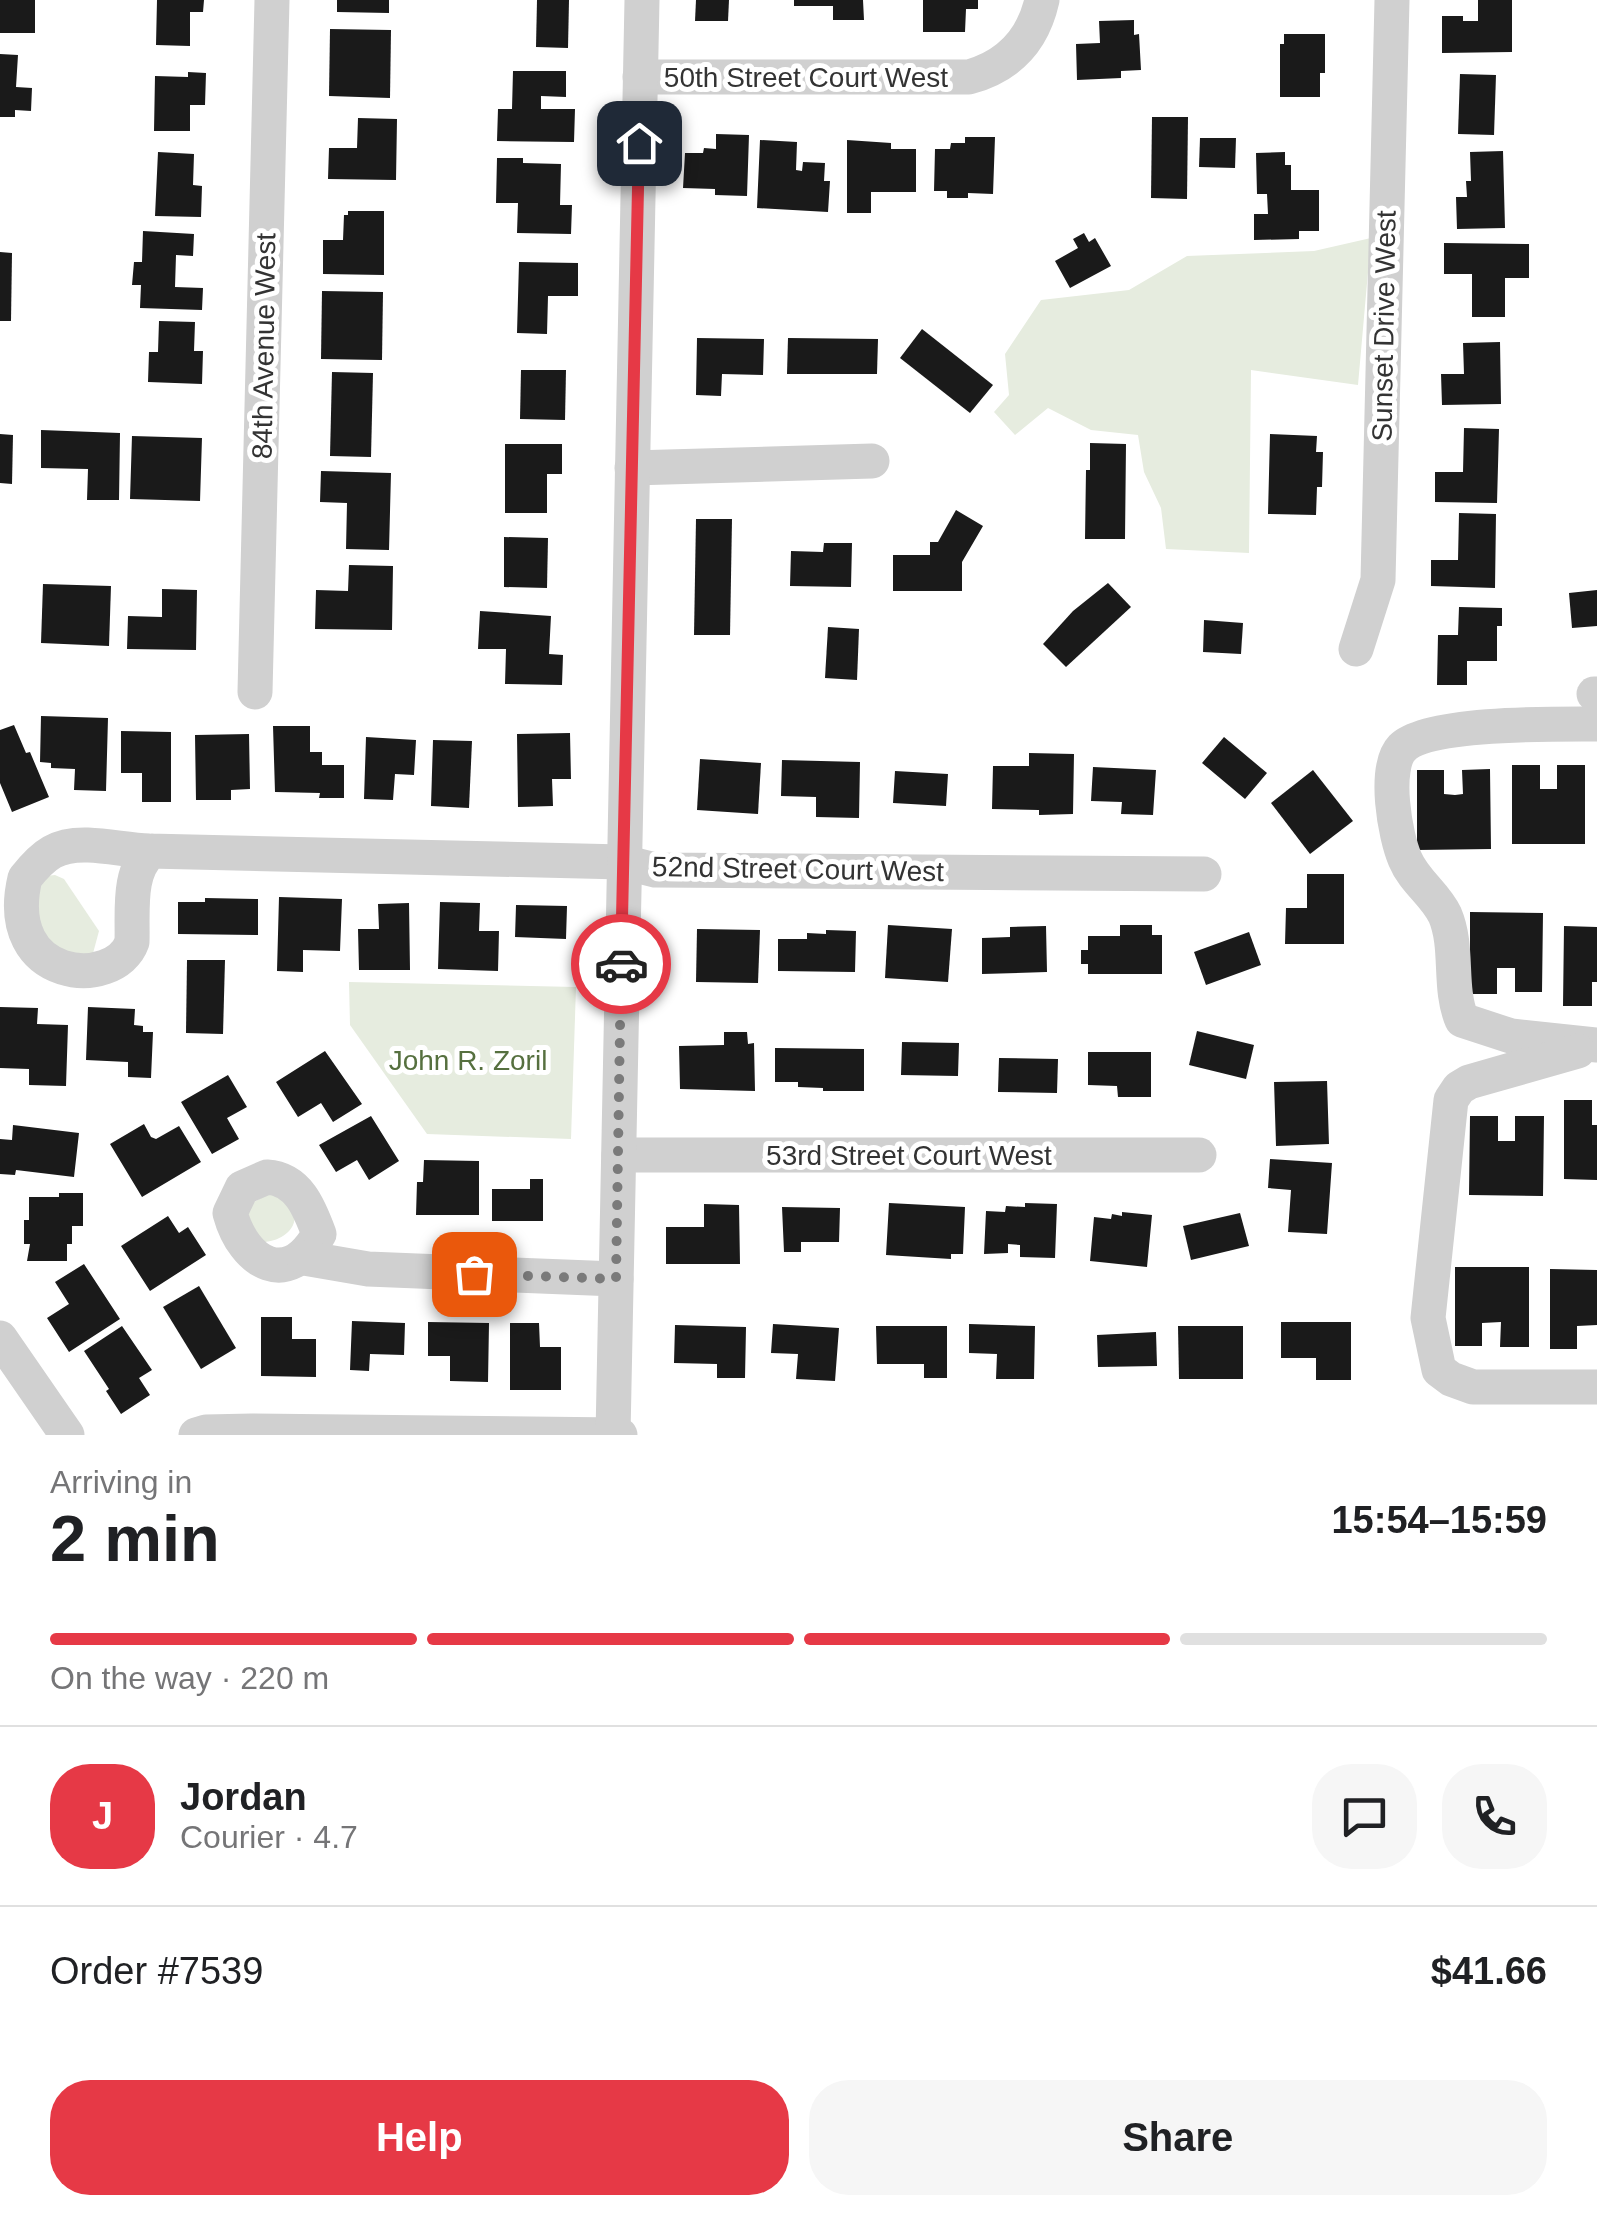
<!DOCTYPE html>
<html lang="en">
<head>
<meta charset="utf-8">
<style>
	:root { --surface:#fff; --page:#f6f6f6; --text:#202124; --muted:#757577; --line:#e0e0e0; --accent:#e63946 }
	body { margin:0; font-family:Arial,sans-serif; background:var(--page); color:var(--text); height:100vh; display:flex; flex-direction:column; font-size:38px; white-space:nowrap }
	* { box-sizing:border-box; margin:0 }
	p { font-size:32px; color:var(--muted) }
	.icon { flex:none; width:55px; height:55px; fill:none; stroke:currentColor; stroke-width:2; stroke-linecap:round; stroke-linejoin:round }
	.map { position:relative; height:1435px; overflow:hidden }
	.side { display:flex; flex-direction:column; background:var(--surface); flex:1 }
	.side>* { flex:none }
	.pin { position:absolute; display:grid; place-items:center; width:85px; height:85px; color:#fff; margin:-42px; border-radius:20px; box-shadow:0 5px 15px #0006 }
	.courier { position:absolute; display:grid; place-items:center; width:100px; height:100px; margin:-50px; border:8px solid #e63946; border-radius:50%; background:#fff; color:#222; box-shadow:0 2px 12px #0007 }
	.overview em { font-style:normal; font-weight:800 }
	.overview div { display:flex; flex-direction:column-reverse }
	.overview { display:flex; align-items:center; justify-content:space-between; height:170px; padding:0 50px }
	h1 { font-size:65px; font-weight:800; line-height:75px }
	.bar { display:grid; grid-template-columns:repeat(4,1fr); gap:15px 10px; align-content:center; height:120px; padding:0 50px }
	.bar i { height:12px; border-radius:8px; background:var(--line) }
	.bar .selected { background:var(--accent) }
	.bar p { grid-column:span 4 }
	.line { display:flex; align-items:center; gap:25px; padding:0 50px; border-top:2px solid var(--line) }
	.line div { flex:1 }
	.round { display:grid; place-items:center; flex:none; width:105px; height:105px; border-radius:40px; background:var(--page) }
	.action { display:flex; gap:20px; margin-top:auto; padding:20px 50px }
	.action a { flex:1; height:115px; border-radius:40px; background:var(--accent); color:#fff; font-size:40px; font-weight:800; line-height:115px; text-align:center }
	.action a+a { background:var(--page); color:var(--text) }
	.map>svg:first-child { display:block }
</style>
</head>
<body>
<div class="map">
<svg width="1597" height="1435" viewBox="0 0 1597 1435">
	<rect width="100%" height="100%" fill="#fff"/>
	<g fill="#e6ecdf">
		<path d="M 1371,238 L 1358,385 L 1251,370 L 1249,553 L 1166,549 L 1161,508 L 1144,472 L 1138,435 L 1091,430 L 1048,408 L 1015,435 L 994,412 L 1009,395 L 1005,354 L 1041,300 L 1129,290 L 1187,256 L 1314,251 Z"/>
		<path d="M 55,875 L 64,879 L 99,931 L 92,957 L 33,954 L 17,915 L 46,876 Z"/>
		<path d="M 349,982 L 576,987 L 571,1139 L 427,1134 L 350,1025 Z"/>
		<path d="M 276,1190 C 280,1196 290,1204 293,1210 C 301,1230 277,1243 261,1242 L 239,1210 Z"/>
	</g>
	<g fill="#1a1a1a">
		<rect x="0" y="0" width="35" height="33"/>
		<path d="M 157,0 L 204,0 L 203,12 L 190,12 L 190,46 L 156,45 Z"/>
		<path d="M 337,0 L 389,0 L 389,13 L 337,12 Z"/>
		<path d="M 537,0 L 569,0 L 568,48 L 536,47 Z"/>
		<path d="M 696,0 L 729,0 L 728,21 L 695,21 Z"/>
		<path d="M 794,0 L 863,0 L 864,20 L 833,20 L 833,6 L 794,6 Z"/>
		<path d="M 923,0 L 978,0 L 978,9 L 966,9 L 965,32 L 923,32 Z"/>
		<path d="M 1478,0 L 1512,0 L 1512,52 L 1442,53 L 1442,16 L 1463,16 L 1463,21 L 1478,21 Z"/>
		<path d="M 1134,20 L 1134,35 L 1139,34 L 1141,70 L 1121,71 L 1121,78 L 1077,80 L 1076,44 L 1100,43 L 1099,21 Z"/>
		<path d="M 330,29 L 391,30 L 390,98 L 329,96 Z"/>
		<path d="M 1284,34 L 1325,34 L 1325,73 L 1320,73 L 1320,97 L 1280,97 L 1280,44 L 1284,44 Z"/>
		<path d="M 0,54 L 18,55 L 16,87 L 32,88 L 31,111 L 15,110 L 15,117 L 0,117 Z"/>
		<path d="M 513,71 L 566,71 L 566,97 L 541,96 L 541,109 L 575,109 L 574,142 L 497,141 L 498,109 L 512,109 Z"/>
		<path d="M 188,72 L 206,73 L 205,105 L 190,105 L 190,131 L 154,131 L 155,76 L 188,77 Z"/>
		<path d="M 1460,74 L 1496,75 L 1494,135 L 1458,134 Z"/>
		<path d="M 1152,117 L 1188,117 L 1187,199 L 1151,198 Z"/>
		<path d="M 358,118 L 397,119 L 396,180 L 328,179 L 329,148 L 357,148 Z"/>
		<path d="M 716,134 L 749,135 L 747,196 L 715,195 L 715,189 L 683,188 L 685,153 L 703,153 L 704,148 L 716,149 Z"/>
		<path d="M 965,137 L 995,137 L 993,194 L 968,193 L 968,198 L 947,198 L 947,191 L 934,191 L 935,149 L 950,149 L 951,143 L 965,143 Z"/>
		<path d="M 1200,138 L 1236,138 L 1235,168 L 1199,167 Z"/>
		<path d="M 760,140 L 797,142 L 796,170 L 802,171 L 803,162 L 825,163 L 824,181 L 830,181 L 828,212 L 757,208 Z"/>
		<path d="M 847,140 L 891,143 L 891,149 L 916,149 L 916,192 L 871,192 L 871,213 L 847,213 Z"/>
		<path d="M 1503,151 L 1505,228 L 1457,229 L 1456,197 L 1467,197 L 1466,181 L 1471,181 L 1470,152 Z"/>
		<path d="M 158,152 L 194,154 L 193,185 L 202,186 L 201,217 L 155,216 Z"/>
		<path d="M 1285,152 L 1285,165 L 1291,165 L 1291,190 L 1319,190 L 1319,231 L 1299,231 L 1299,239 L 1254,240 L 1254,214 L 1268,214 L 1267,194 L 1257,194 L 1256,153 Z"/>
		<path d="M 497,158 L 523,158 L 523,163 L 561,164 L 560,205 L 572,205 L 571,234 L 517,233 L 518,203 L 496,203 Z"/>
		<path d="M 348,211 L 384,211 L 384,275 L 323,274 L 323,240 L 343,240 L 344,215 L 348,215 Z"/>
		<path d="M 143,231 L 194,234 L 193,256 L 176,255 L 175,287 L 203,288 L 202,310 L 140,308 L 141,285 L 132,285 L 134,262 L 142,262 Z"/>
		<path d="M 1084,233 L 1089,242 L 1095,238 L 1111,266 L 1070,288 L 1055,261 L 1078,248 L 1073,239 Z"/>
		<path d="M 1444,243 L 1529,244 L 1529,278 L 1505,278 L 1505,317 L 1472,317 L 1472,274 L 1444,274 Z"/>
		<path d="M 0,252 L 12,253 L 11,321 L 0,321 Z"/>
		<path d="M 519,262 L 578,263 L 578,296 L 548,296 L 547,334 L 517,333 Z"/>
		<path d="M 322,291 L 383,292 L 382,360 L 321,359 Z"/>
		<path d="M 159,321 L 195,322 L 194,351 L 203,351 L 202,384 L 148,382 L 149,352 L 158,352 Z"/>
		<path d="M 922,329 L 993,385 L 970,413 L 900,358 Z"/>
		<path d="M 697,338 L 764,339 L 763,375 L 722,374 L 721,396 L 696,395 Z"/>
		<path d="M 788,338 L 878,339 L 877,374 L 787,374 Z"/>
		<path d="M 1500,342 L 1501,404 L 1442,405 L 1441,374 L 1464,374 L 1463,343 Z"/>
		<path d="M 521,370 L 566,370 L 565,420 L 520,419 Z"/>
		<path d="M 332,372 L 373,373 L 371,457 L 330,456 Z"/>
		<path d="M 1464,428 L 1499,429 L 1497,503 L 1435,502 L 1435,472 L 1463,472 Z"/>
		<path d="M 41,430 L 120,433 L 119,500 L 87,500 L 88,469 L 41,468 Z"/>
		<path d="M 0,434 L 13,435 L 12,484 L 0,483 Z"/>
		<path d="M 1270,434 L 1317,436 L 1316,452 L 1323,452 L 1322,487 L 1317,487 L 1316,515 L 1268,514 Z"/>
		<path d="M 132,436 L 202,438 L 200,501 L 130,499 Z"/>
		<path d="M 1090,443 L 1126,444 L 1125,539 L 1085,539 L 1086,470 L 1090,470 Z"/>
		<path d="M 505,444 L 562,444 L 562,474 L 547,474 L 547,513 L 505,513 Z"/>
		<path d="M 321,471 L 391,473 L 389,550 L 346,549 L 347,503 L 320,502 Z"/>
		<path d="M 956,510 L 983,526 L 962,562 L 962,591 L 893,591 L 893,555 L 930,555 L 930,542 L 938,542 Z"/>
		<path d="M 1459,513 L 1496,514 L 1495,588 L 1431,586 L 1431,560 L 1458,560 Z"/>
		<path d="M 696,519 L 732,519 L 730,635 L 694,635 Z"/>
		<path d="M 504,537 L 548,538 L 547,588 L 504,587 Z"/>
		<path d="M 824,543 L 852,543 L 851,587 L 790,586 L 791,551 L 823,552 Z"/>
		<path d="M 349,565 L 393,566 L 392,630 L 315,629 L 316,590 L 348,591 Z"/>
		<path d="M 1108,583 L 1131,607 L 1066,667 L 1043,644 L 1073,611 Z"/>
		<path d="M 43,584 L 111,586 L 109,646 L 41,643 Z"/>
		<path d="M 162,589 L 197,590 L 196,650 L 127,649 L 128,616 L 162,617 Z"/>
		<path d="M 1597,590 L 1597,626 L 1572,628 L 1569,593 Z"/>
		<path d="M 1459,607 L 1502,608 L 1502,626 L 1497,626 L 1497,661 L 1467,661 L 1467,685 L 1437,685 L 1438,635 L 1458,635 Z"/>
		<path d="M 480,611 L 551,616 L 549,654 L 563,655 L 562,685 L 505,684 L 506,649 L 478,649 Z"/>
		<path d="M 1204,620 L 1243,623 L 1241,654 L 1203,652 Z"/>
		<path d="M 828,627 L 859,629 L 857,680 L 825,678 Z"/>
		<path d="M 41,716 L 108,718 L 106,791 L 74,790 L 75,769 L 51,768 L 51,763 L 40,762 Z"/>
		<path d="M 14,725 L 26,753 L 30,752 L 49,797 L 12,812 L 0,783 L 0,730 Z"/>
		<path d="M 273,726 L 310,726 L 310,752 L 322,752 L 322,765 L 344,765 L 344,798 L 319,798 L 320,793 L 275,792 Z"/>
		<path d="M 121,731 L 171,732 L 171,802 L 142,802 L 142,773 L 121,773 Z"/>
		<path d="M 570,733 L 571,779 L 552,779 L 553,806 L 518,807 L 517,734 Z"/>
		<path d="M 249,734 L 250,789 L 231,790 L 231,800 L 196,800 L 195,735 Z"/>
		<path d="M 366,737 L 416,740 L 414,775 L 395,774 L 393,800 L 364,799 Z"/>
		<path d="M 1224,737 L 1267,773 L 1245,799 L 1202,763 Z"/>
		<path d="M 433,740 L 472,741 L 469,808 L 431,806 Z"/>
		<path d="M 1029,753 L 1074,754 L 1073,814 L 1039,815 L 1039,810 L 992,809 L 993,766 L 1029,766 Z"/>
		<path d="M 700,759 L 761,763 L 758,814 L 697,810 Z"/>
		<path d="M 782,760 L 860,762 L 859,818 L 816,817 L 816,797 L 781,796 Z"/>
		<path d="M 1512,765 L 1540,765 L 1540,789 L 1557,789 L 1557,765 L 1585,765 L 1585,844 L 1512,844 Z"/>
		<path d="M 1093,767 L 1156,770 L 1153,815 L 1121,814 L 1122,802 L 1091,801 Z"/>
		<path d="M 1490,769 L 1491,849 L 1417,850 L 1417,770 L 1444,770 L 1444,794 L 1455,795 L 1463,794 L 1462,770 Z"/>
		<path d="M 1313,770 L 1353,821 L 1310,854 L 1271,803 Z"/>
		<path d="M 895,771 L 948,774 L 946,806 L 893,803 Z"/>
		<path d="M 1307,874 L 1344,874 L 1344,944 L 1285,944 L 1286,908 L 1307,908 Z"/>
		<path d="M 279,897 L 342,899 L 340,951 L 303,950 L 303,972 L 277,971 Z"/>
		<path d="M 205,898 L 258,899 L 258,935 L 178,934 L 178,902 L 205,902 Z"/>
		<path d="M 440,902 L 480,903 L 479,931 L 499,931 L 498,971 L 438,969 Z"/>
		<path d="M 409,903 L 410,970 L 359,970 L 358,929 L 379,929 L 378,904 Z"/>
		<path d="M 516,905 L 567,906 L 566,939 L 515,937 Z"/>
		<path d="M 1470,912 L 1543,913 L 1542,992 L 1515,992 L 1515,968 L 1497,968 L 1497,994 L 1470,994 Z"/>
		<path d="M 888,925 L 952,929 L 948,982 L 885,978 Z"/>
		<path d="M 1120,925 L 1152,925 L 1152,935 L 1162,935 L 1162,974 L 1088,974 L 1088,964 L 1081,964 L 1081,950 L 1088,950 L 1088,936 L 1120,936 Z"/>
		<path d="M 1046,926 L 1047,972 L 982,974 L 982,938 L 1010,937 L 1010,927 Z"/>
		<path d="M 1564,926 L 1597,927 L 1597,982 L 1592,982 L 1592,1006 L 1563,1006 Z"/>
		<path d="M 697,929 L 760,930 L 758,983 L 696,982 Z"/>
		<path d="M 826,930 L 856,931 L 855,972 L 778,971 L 778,939 L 807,939 L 807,933 L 826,934 Z"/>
		<path d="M 1249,932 L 1261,965 L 1206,985 L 1194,952 Z"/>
		<path d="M 187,960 L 225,960 L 223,1034 L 186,1033 Z"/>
		<path d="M 0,1007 L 38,1008 L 37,1024 L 68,1025 L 66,1086 L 29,1085 L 29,1069 L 0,1068 Z"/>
		<path d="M 88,1007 L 135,1009 L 134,1025 L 143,1026 L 143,1032 L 153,1032 L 151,1078 L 128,1077 L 128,1062 L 86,1060 Z"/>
		<path d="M 1197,1031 L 1254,1045 L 1246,1079 L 1189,1065 Z"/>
		<path d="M 724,1032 L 747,1032 L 748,1044 L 754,1043 L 755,1091 L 680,1089 L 679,1046 L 724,1045 Z"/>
		<path d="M 902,1042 L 959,1043 L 958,1076 L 901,1075 Z"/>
		<path d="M 775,1048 L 864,1049 L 864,1091 L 823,1091 L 823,1088 L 798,1087 L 798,1082 L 775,1082 Z"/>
		<path d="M 325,1051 L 362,1104 L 333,1122 L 321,1103 L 298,1117 L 276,1082 Z"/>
		<path d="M 1088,1052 L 1151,1052 L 1151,1097 L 1118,1097 L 1117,1086 L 1088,1085 Z"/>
		<path d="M 999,1058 L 1058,1059 L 1057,1093 L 998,1092 Z"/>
		<path d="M 228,1075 L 247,1107 L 227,1118 L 239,1139 L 212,1154 L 181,1102 Z"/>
		<path d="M 1327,1081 L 1329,1144 L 1276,1146 L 1274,1082 Z"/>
		<path d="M 1564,1100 L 1592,1100 L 1592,1125 L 1597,1125 L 1597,1180 L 1564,1179 Z"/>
		<path d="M 371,1116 L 399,1161 L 369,1180 L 357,1160 L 336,1172 L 319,1145 Z"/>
		<path d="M 1470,1116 L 1498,1116 L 1498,1141 L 1515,1141 L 1515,1116 L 1544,1116 L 1543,1196 L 1469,1195 Z"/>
		<path d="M 144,1124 L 151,1137 L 156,1139 L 179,1126 L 201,1162 L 142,1197 L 110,1144 Z"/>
		<path d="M 13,1125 L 79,1133 L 74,1177 L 16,1170 L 15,1175 L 0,1174 L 0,1139 L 12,1140 Z"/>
		<path d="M 1270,1159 L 1332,1163 L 1327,1234 L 1288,1232 L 1291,1190 L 1268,1188 Z"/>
		<path d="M 424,1160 L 479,1161 L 479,1215 L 416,1215 L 417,1182 L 423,1182 Z"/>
		<path d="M 530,1179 L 543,1179 L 543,1221 L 492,1221 L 492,1189 L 530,1189 Z"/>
		<path d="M 59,1193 L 83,1193 L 83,1226 L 72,1226 L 72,1244 L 67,1244 L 67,1261 L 27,1261 L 30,1244 L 24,1244 L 24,1220 L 29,1220 L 29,1197 L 59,1197 Z"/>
		<path d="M 889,1203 L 965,1207 L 963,1254 L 951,1254 L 951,1259 L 886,1255 Z"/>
		<path d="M 1025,1203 L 1057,1204 L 1055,1258 L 1020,1257 L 1020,1245 L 1008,1244 L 1008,1253 L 984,1254 L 986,1211 L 1005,1212 L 1006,1206 L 1025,1207 Z"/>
		<path d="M 704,1204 L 739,1205 L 740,1264 L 666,1264 L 666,1227 L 704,1227 Z"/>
		<path d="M 782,1207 L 840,1208 L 839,1242 L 801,1242 L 801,1252 L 784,1252 Z"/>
		<path d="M 1122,1212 L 1152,1215 L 1147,1267 L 1090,1261 L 1094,1217 L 1111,1219 L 1112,1214 L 1122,1216 Z"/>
		<path d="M 1240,1213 L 1249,1246 L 1191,1260 L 1183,1226 Z"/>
		<path d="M 168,1216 L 179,1233 L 188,1227 L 206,1255 L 150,1291 L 121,1246 Z"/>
		<path d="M 84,1264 L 120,1319 L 69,1352 L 47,1318 L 69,1304 L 55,1282 Z"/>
		<path d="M 1455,1267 L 1529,1267 L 1529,1347 L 1500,1347 L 1501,1322 L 1482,1323 L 1482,1346 L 1455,1346 Z"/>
		<path d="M 1550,1269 L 1597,1270 L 1597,1325 L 1577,1326 L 1577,1349 L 1550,1349 Z"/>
		<path d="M 199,1286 L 236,1348 L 201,1369 L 163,1307 Z"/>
		<path d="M 261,1317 L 292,1317 L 292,1339 L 316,1339 L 316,1377 L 261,1376 Z"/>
		<path d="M 352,1321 L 405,1323 L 404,1355 L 370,1354 L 369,1371 L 350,1370 Z"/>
		<path d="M 428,1322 L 489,1323 L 488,1382 L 450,1381 L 450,1356 L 428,1356 Z"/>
		<path d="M 1281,1322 L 1351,1322 L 1351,1380 L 1316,1380 L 1316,1358 L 1281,1358 Z"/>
		<path d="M 510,1323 L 539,1323 L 540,1347 L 561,1347 L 561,1390 L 510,1390 Z"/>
		<path d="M 773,1324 L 839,1328 L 835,1381 L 796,1379 L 798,1354 L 771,1353 Z"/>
		<path d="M 969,1324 L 1035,1326 L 1034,1379 L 996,1379 L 997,1354 L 969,1353 Z"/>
		<path d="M 675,1325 L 746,1327 L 745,1378 L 717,1378 L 717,1364 L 674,1363 Z"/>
		<path d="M 122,1326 L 152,1370 L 139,1378 L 150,1395 L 121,1414 L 106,1391 L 109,1389 L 84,1351 Z"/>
		<path d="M 876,1326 L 947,1326 L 947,1378 L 924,1378 L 924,1364 L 877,1364 Z"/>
		<path d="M 1178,1326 L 1243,1326 L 1243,1379 L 1179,1379 Z"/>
		<path d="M 1156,1332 L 1157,1366 L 1098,1367 L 1097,1335 Z"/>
	</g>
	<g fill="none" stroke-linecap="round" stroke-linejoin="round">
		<g stroke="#d0d0d0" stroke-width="35">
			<path d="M 640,77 L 969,77 C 1009,66 1033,40 1042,0"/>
			<path d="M 632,468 L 872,461"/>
			<path d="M 1356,649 L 1378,580 L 1392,0"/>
			<path d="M 255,692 L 272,0"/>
			<path d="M 1594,694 L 1597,694"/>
			<path d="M 1597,724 C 1559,724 1427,722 1402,748 C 1383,768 1395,836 1405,859 C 1414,881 1435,894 1445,915 C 1459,948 1448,987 1462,1020 L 1511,1036 L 1597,1045"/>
			<path d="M 152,851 C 127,870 133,912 132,942 C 115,990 0,983 25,878 C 44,854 57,844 88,845 C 109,846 129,850 149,851 C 307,856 465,857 623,862 L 655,870 L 1204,874"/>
			<path d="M 1578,1051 L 1469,1082 L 1459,1088 L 1451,1100 L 1428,1318 L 1439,1370 L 1451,1379 L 1473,1387 L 1597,1387"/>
			<path d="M 619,1155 L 1199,1155"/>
			<path d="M 267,1177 C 298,1179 309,1207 319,1234 C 288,1289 244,1264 230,1213 L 242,1188 Z"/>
			<path d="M 304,1258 L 368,1269 L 616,1279"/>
			<path d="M 0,1338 L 67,1435"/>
			<path d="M 196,1435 L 206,1432 L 252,1431 L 620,1435"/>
			<path d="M 613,1435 L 642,0"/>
		</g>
	</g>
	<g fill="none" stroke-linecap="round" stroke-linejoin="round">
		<path stroke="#7a7a7a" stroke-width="10" stroke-dasharray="0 18" d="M 474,1274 L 616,1279 L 621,964"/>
		<path stroke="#e63946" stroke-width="12" d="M 621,964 L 639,143"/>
	</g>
	<g text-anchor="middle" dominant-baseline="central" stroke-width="10" stroke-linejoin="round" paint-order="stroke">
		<g font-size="28" fill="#333" stroke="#fff">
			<text x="806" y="77">50th Street Court West</text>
			<text transform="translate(1384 326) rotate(-89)">Sunset Drive West</text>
			<text transform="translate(264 346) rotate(-89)">84th Avenue West</text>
			<text transform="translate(798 869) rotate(1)">52nd Street Court West</text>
			<text x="909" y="1155">53rd Street Court West</text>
		</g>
		<g font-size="28" fill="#56703f" stroke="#fff">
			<text x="468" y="1060">John R. Zoril</text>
		</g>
	</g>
</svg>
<div class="pin" style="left:474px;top:1274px;background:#ea580c"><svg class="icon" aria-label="bag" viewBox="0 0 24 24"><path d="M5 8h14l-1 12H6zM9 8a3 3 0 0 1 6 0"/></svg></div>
<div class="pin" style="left:639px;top:143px;background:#1f2937"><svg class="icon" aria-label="home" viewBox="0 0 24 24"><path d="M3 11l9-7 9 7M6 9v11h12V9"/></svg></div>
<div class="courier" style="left:621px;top:964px"><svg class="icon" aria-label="car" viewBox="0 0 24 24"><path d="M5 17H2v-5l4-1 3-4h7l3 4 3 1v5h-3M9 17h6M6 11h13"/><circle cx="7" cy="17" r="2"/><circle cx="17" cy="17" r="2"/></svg></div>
</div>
<section class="side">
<div class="overview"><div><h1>2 min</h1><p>Arriving in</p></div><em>15:54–15:59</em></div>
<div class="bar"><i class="selected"></i><i class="selected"></i><i class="selected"></i><i></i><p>On the way · 220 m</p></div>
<div class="line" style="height:180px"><b class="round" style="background:var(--accent);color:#fff">J</b><div><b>Jordan</b><p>Courier · 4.7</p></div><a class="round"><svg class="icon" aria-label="chat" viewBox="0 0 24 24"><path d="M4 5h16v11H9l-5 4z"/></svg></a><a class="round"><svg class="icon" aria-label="phone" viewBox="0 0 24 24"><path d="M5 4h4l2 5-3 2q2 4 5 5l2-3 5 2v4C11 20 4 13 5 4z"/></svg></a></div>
<div class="line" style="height:130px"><div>Order #7539</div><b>$41.66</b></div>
<div class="action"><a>Help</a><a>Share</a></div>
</section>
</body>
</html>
